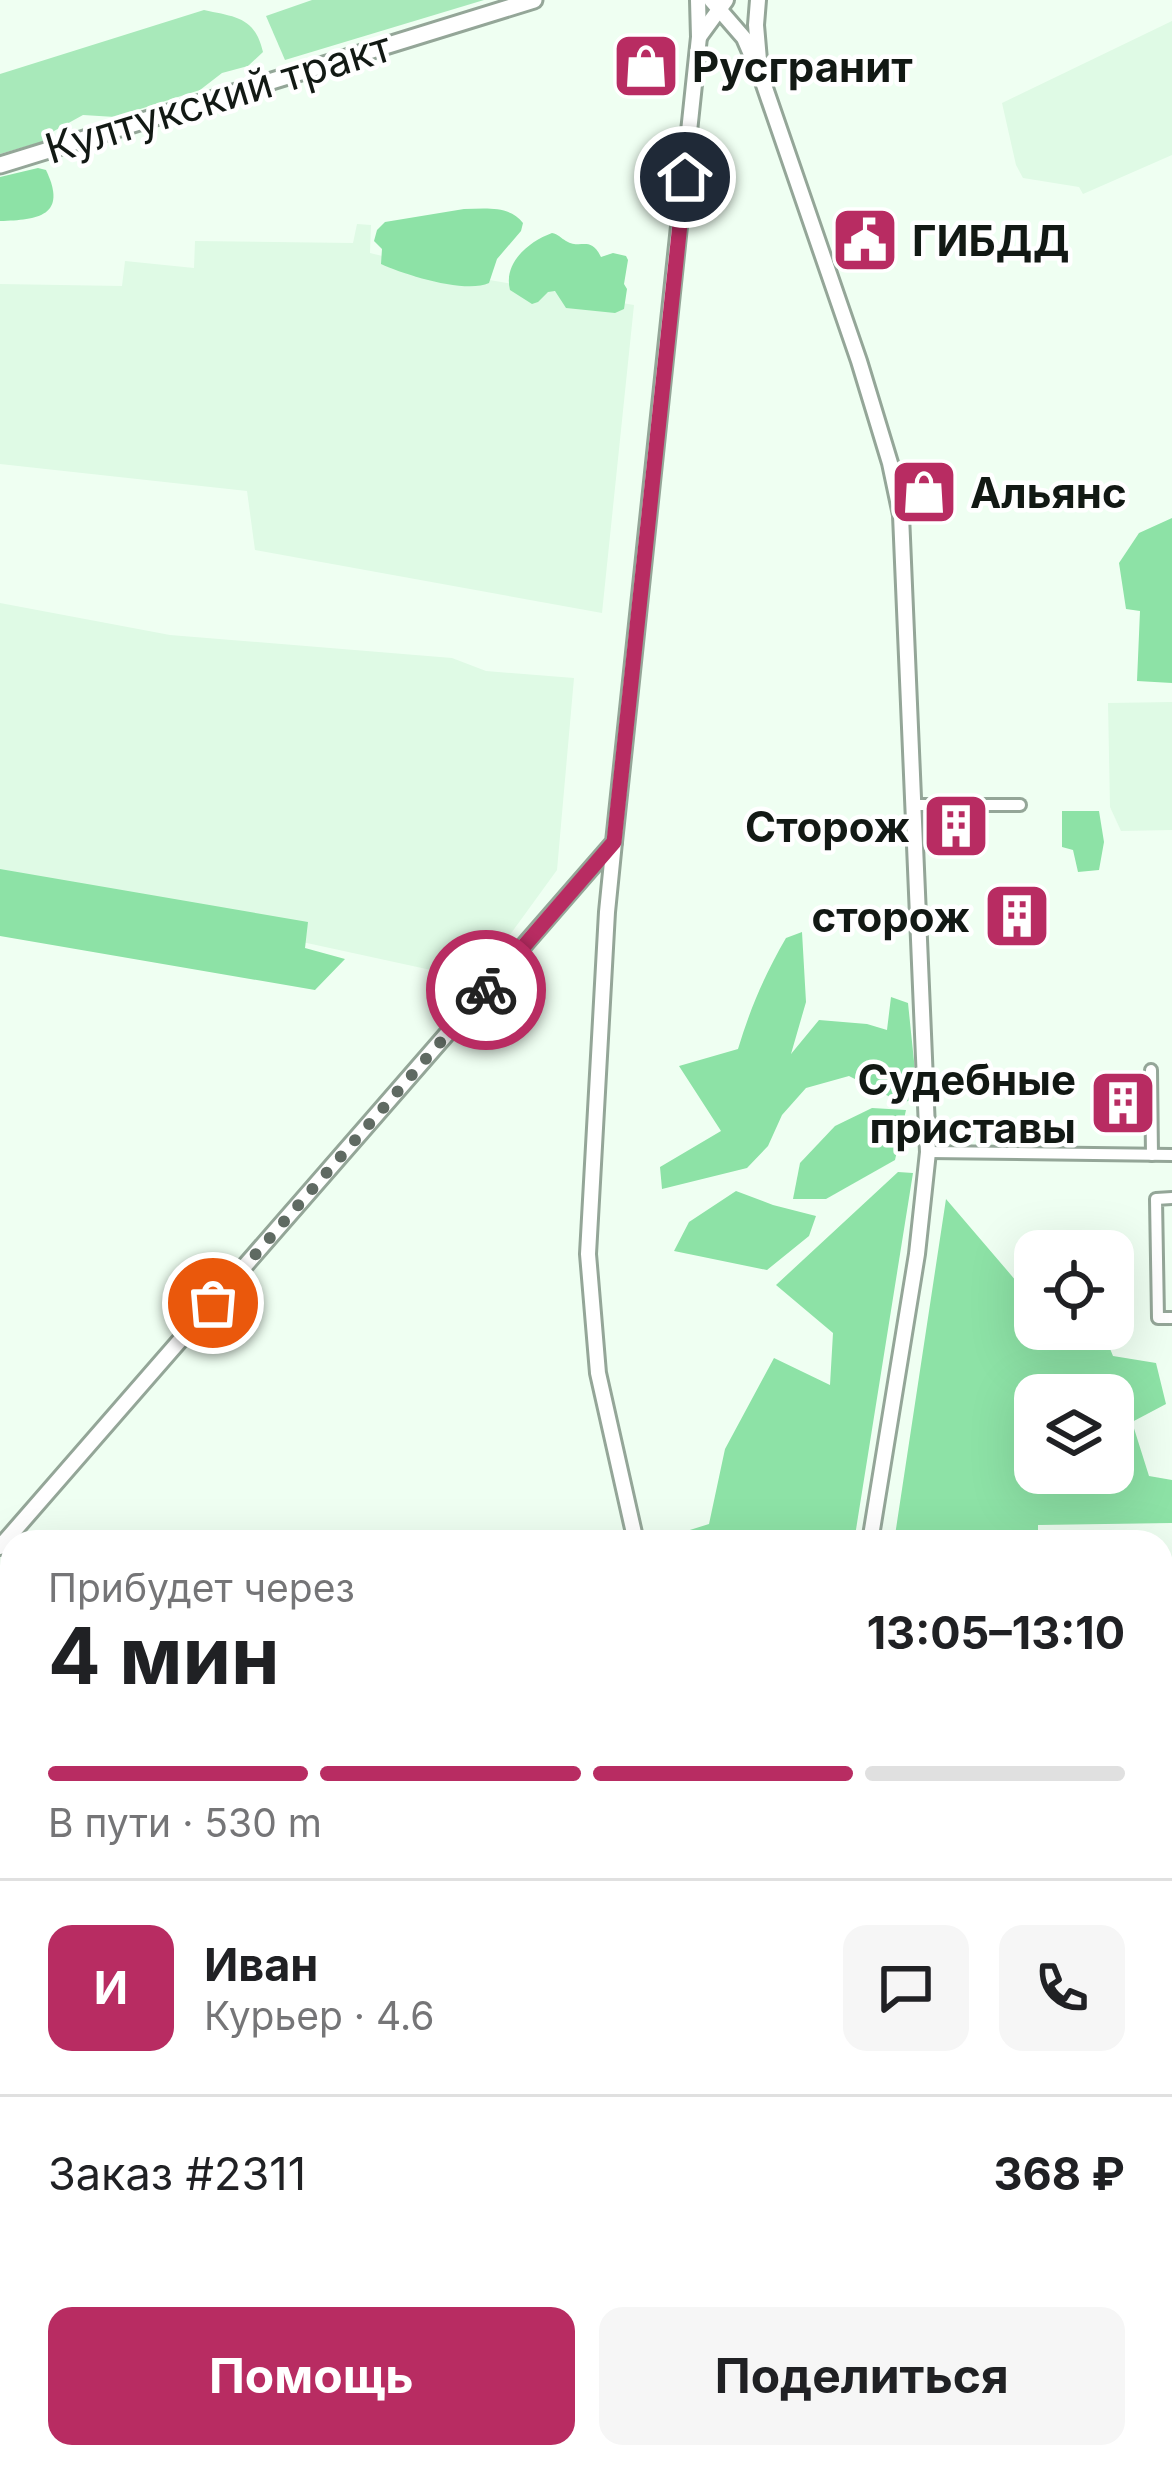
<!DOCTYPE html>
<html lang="ru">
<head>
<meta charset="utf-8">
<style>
	:root { --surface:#fff; --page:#f6f6f6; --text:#202124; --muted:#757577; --line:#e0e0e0; --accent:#b82c62 }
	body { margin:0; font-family:Inter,sans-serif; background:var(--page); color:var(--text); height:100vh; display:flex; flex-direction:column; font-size:45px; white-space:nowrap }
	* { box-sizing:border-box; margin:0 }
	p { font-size:39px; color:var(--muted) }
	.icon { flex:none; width:66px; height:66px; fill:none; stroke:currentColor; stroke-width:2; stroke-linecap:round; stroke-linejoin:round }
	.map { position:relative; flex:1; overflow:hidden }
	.details { position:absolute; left:0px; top:1530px; width:1173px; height:939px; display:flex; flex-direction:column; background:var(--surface); border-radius:36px 36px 0 0; box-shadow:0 12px 48px #0002 }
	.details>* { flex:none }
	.controls { position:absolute; left:1014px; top:1230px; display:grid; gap:24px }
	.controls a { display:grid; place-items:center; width:120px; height:120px; border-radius:24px; background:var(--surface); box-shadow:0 12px 48px #0002; font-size:60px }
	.pin { position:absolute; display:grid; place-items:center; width:102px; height:102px; color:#fff; margin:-51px; border:6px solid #fff; border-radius:50%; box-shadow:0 3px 12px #0007 }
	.courier { position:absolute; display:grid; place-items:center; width:120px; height:120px; margin:-60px; border:9px solid #b82c62; border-radius:50%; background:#fff; color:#222; box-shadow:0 3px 15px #0007 }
	.overview em { font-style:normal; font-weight:700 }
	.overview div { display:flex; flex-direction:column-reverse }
	.overview { display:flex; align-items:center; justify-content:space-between; height:204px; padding:0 48px }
	h1 { font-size:78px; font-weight:700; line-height:90px }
	.bar { display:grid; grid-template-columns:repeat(4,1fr); gap:18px 12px; align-content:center; height:144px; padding:0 48px }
	.bar i { height:15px; border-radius:9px; background:var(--line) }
	.bar .selected { background:var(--accent) }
	.bar p { grid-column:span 4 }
	.line { display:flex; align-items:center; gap:30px; padding:0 48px; border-top:3px solid var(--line) }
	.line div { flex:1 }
	.round { display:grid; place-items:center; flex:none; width:126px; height:126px; border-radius:24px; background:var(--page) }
	.primary-button { display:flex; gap:24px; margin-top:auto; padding:24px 48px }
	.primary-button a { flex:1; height:138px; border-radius:24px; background:var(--accent); color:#fff; font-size:48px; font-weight:700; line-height:138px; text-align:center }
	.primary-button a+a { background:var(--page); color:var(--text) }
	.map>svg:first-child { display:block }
</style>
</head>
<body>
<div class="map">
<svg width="1172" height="2468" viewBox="0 0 1172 2468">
	<rect width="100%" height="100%" fill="#effff2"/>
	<g fill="#dffae5">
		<path d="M 1172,21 L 1172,155 L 1083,194 L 1079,187 L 1023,178 L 1016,165 L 1002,103 Z"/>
		<path d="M 357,224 L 371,225 L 370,253 L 460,275 L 634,305 L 602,613 L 255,550 L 247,491 L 0,464 L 0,284 L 122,286 L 125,261 L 194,268 L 195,241 L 353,243 Z"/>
		<path d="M 0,603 L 170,635 L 452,658 L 486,671 L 574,678 L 557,870 L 477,980 L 0,876 Z"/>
		<path d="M 1172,702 L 1172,830 L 1121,831 L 1110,807 L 1108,703 Z"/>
		<path d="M 1161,1891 L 1172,1899 L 1172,2468 L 492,2468 L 492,2457 L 1161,2457 Z"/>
		<path d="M 5,2096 L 12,2101 L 12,2457 L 302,2457 L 312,2468 L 0,2468 L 0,2099 Z"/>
	</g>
	<g fill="#a8e9ba">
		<path d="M 312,0 L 484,0 L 285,60 L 266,16 Z"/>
		<path d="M 204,10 C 236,17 255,17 263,52 L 248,66 L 222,73 L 200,90 L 115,117 L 83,115 L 54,131 L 48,140 L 0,154 L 0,74 Z"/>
	</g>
	<g fill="#8de2a6" fill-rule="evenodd">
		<path d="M 38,168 L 46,170 C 68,216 38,220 0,221 L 0,177 Z"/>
		<path d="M 464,209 C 485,209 509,205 523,223 L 521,231 L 497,259 L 489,283 C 466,294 405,275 381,264 L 382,249 L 374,241 L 377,230 L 385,222 Z"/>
		<path d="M 552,233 C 558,234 561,238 566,241 C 581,250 590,235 601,257 L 613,253 L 626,256 L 628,260 L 624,284 L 627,289 L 624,309 L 615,313 L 566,308 L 555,291 L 548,292 L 538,302 L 532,304 L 510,290 C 503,263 528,242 552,233 Z"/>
		<path d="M 1172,518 L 1172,683 L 1137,681 L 1140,611 L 1126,609 L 1119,563 L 1139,533 Z"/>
		<path d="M 1062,811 L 1099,811 L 1104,842 L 1099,870 L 1078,872 L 1073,850 L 1062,847 Z"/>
		<path d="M 0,869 L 308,922 L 305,948 L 345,959 L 315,990 L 0,936 Z"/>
		<path d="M 802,932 L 806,1002 L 791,1054 L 819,1020 L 867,1024 L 887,1030 L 891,997 L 908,1003 L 918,1100 L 900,1102 L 849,1076 L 806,1088 L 782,1115 L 768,1146 L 747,1168 L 662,1189 L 660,1167 L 721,1131 L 679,1066 L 738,1049 C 750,1009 765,974 786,938 Z"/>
		<path d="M 872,1108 L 906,1110 L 895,1160 L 826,1199 L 793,1199 L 800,1163 L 835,1126 Z"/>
		<path d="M 898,1172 L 913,1173 L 854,1542 L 661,1542 L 661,1539 L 709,1524 L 725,1449 L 774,1358 L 830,1385 L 833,1333 L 776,1285 Z"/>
		<path d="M 736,1191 L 773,1205 L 816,1216 L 809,1236 L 767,1270 L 674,1251 L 689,1222 Z"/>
		<path d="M 946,1199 L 1035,1303 L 1035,1329 L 1102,1329 L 1113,1356 L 1156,1363 L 1166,1404 L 1132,1422 L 1149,1476 L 1172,1480 L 1172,1523 L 1038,1525 L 1038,1542 L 894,1542 ZM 1035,1395 L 1113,1395 L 1113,1473 L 1035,1473 Z"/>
	</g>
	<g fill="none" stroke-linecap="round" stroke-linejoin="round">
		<defs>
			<g id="street">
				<path d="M 914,805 L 1020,805"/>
				<path d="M 1151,1070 L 1152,1155"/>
				<path d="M 928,1152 L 1172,1155"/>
				<path d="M 1172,1198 L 1156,1199 L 1158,1318 L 1172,1318"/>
				<path d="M 1161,1875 L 1172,1882"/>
			</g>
			<g id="secondary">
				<path d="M 711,0 L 744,38 L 763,82 L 859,361 L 890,463 L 901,515 L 928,1152 L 917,1254 L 870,1542"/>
				<path d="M 758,0 L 756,25 L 759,60"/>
				<path d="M 699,37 L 726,0"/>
				<path d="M 614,842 L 607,912 L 588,1254 L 598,1373 L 636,1542"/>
				<path d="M 0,1547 L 614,842 L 699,37 L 698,0"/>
				<path d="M 460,2468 L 461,2457"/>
			</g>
			<path id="primary" d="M 0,165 L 534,0"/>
		</defs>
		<use href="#street" stroke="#94a698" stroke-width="16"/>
		<use href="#secondary" stroke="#94a698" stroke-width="20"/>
		<use href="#primary" stroke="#94a698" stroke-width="21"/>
		<use href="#street" stroke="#fff" stroke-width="10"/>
		<use href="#secondary" stroke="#fff" stroke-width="14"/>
		<use href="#primary" stroke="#fff" stroke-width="15"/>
	</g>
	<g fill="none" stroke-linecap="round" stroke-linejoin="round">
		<path stroke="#5f6a62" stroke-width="12" stroke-dasharray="0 21.6" d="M 213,1303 L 486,990"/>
		<path stroke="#b82c62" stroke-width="15" d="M 486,990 L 614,842 L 685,177"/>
	</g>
	<defs>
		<symbol id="shop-square" viewBox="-11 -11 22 22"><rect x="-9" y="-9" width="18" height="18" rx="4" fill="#b82c62" stroke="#fff"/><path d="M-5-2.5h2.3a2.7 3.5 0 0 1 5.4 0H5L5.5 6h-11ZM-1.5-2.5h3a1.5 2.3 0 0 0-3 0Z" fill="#fff"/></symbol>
		<symbol id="civic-square" viewBox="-11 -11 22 22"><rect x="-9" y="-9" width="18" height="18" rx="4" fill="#b82c62" stroke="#fff"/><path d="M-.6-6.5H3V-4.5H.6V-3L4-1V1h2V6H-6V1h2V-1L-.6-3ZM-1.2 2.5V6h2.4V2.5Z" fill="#fff"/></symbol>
		<symbol id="building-square" viewBox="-11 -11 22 22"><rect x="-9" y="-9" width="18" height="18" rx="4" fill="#b82c62" stroke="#fff"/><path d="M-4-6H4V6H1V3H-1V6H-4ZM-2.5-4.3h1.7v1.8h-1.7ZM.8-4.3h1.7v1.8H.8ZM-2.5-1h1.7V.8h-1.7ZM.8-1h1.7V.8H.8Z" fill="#fff"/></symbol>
	</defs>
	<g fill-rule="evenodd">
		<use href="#shop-square" x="608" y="28" width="76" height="76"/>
		<use href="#civic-square" x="827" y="202" width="76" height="76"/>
		<use href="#shop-square" x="886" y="454" width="76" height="76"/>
		<use href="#building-square" x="918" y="788" width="76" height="76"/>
		<use href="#building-square" x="979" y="878" width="76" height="76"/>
		<use href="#building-square" x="1085" y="1065" width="76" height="76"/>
	</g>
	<g text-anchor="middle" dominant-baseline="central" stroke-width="9" stroke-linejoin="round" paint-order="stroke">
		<g font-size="42" font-weight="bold" fill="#121914" stroke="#fff" text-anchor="start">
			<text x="692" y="66">Русгранит</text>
			<text x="912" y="240">ГИБДД</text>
			<text x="970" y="492">Альянс</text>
			<text x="910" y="826" text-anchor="end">Сторож</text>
			<text x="970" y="916" text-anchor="end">сторож</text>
			<text x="1076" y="1079" text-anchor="end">Судебные<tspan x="1076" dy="48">приставы</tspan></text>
		</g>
		<g font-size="42" fill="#121914" stroke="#fff">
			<text transform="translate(218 97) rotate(-17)">Култукский тракт</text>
		</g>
	</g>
</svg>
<div class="controls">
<a><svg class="icon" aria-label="locate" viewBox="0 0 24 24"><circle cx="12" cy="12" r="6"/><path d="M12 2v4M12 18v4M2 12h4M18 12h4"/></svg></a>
<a><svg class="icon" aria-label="layers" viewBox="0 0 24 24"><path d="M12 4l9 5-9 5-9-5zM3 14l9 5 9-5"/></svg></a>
</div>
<div class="pin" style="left:213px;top:1303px;background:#ea580c"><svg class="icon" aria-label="bag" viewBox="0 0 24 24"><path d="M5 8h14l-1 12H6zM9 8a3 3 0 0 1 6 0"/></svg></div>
<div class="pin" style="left:685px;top:177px;background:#1f2937"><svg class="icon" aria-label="home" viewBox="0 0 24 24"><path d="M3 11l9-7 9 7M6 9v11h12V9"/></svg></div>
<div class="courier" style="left:486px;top:990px"><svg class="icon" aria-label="bike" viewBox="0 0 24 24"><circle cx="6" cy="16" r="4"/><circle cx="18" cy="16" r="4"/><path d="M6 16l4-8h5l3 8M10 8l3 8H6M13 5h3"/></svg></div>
<section class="details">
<div class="overview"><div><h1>4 мин</h1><p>Прибудет через</p></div><em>13:05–13:10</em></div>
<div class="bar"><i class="selected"></i><i class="selected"></i><i class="selected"></i><i></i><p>В пути · 530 m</p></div>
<div class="line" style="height:216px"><b class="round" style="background:var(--accent);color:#fff">И</b><div><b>Иван</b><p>Курьер · 4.6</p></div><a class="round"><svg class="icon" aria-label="chat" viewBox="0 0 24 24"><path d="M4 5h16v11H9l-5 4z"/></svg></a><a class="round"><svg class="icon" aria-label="phone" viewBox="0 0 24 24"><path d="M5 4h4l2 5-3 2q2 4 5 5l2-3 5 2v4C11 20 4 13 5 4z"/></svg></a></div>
<div class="line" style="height:156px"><div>Заказ #2311</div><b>368 ₽</b></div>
<div class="primary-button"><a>Помощь</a><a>Поделиться</a></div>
</section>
</div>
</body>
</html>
